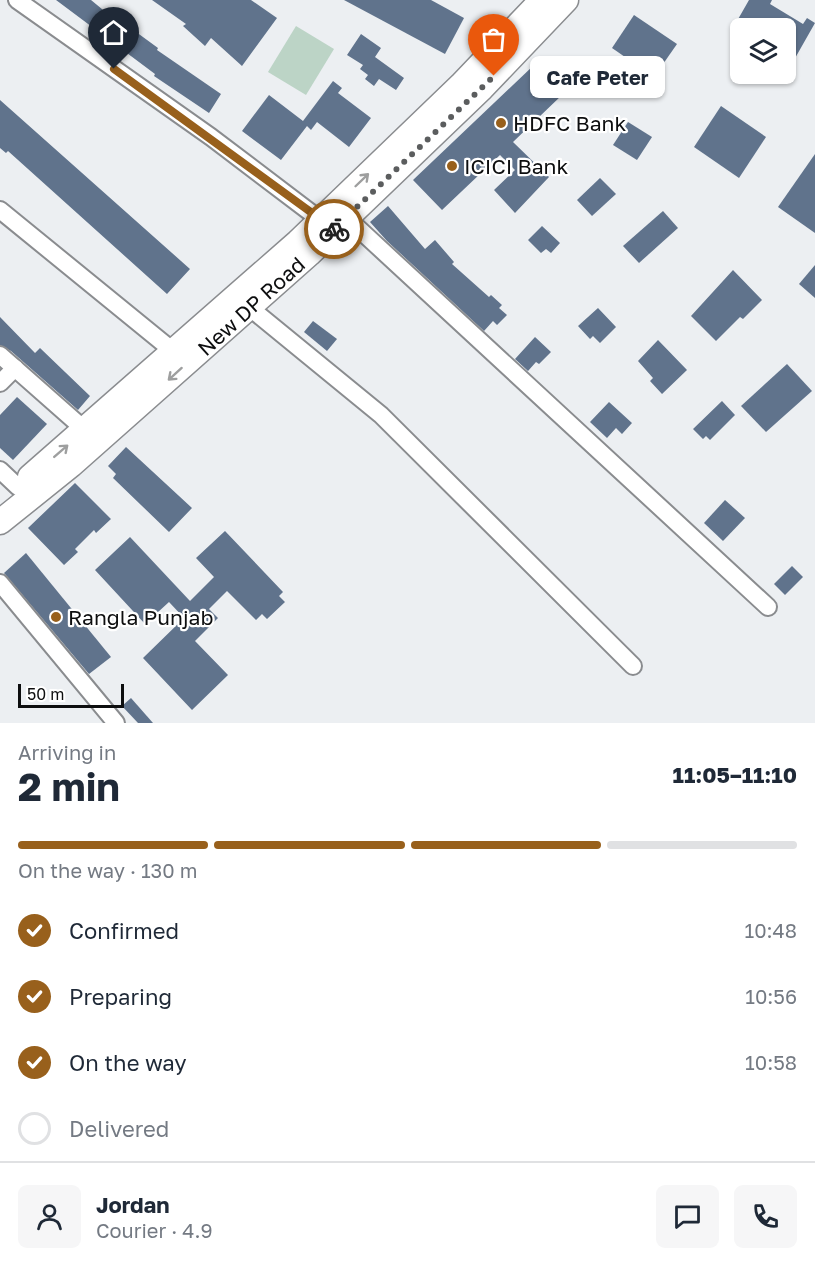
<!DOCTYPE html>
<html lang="en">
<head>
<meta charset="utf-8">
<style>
	:root { --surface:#fff; --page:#f6f6f7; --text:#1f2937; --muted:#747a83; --line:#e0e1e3; --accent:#98601c }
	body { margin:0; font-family:"Golos Text",sans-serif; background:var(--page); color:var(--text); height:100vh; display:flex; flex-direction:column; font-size:22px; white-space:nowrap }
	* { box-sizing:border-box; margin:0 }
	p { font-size:20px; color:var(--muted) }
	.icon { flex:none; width:33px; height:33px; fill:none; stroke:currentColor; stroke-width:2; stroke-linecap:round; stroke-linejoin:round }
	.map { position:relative; height:723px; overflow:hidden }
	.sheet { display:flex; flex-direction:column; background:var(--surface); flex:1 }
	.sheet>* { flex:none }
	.buttons { position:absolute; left:730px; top:18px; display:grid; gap:12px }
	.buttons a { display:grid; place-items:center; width:66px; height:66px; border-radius:9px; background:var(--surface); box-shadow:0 2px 4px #0004; font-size:30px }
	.scale { position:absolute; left:18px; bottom:15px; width:106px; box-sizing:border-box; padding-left:6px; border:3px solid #0d0e0f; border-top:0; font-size:16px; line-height:21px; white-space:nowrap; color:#0d0e0f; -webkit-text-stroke:4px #fff; paint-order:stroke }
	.pin { position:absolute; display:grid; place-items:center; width:51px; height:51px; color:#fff; margin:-62px -26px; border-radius:50% 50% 50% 0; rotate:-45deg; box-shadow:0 0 6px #0007 }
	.pin .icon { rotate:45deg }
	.courier { position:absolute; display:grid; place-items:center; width:60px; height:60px; margin:-30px; border:4px solid #98601c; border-radius:50%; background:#fff; color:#222; box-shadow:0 2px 8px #0007 }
	.bubble { position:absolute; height:42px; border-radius:9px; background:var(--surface); box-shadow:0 2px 4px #0004; font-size:20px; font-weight:700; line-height:42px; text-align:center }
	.head em { font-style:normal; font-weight:700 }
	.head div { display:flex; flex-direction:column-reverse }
	.head { display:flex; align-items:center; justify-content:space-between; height:102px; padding:0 18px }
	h1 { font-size:39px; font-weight:700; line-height:45px }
	.bar { display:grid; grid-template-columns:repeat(4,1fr); gap:9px 6px; align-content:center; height:72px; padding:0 18px }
	.bar i { height:8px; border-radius:4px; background:var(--line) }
	.bar .active { background:var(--accent) }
	.bar p { grid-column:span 4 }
	.line { display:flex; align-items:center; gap:15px; padding:0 18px; border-top:2px solid var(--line) }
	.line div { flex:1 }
	.round { display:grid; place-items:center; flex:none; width:63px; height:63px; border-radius:9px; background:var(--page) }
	ol { padding:0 18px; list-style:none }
	li { display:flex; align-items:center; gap:18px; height:66px }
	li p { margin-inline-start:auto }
	li .icon { padding:6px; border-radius:50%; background:var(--accent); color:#fff; stroke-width:4 }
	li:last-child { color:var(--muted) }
	li i { width:33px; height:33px; border:3px solid var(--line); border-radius:50% }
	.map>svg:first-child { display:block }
</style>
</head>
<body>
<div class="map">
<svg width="815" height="723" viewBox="0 0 815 723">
	<rect width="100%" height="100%" fill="#eceff2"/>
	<path fill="#bcd4c6" d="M 296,26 L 334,49 L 306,95 L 268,72 Z"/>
	<g fill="#60738c">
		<path d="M 56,0 L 91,0 L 114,19 L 116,16 L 133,28 L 132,29 L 158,48 L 157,50 L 221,94 L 209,113 L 154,76 L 155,74 Z"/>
		<path d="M 152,0 L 251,0 L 277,18 L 242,66 L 211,38 L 205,46 L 183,26 L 186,24 Z"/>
		<path d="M 344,0 L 431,0 L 464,18 L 445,54 Z"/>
		<path d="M 749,0 L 772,0 L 770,4 L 803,24 L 807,18 L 815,23 L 794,60 L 786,55 L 786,28 L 733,28 Z"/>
		<path d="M 634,15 L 677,44 L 654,77 L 612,48 Z"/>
		<path d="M 361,34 L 381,48 L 375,57 L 404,78 L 396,90 L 379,79 L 374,86 L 365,79 L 368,75 L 360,69 L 363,65 L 347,55 Z"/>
		<path d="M 534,65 L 562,95 L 513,142 L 549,177 L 515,213 L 494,190 L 515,170 L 500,155 L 442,210 L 413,180 Z"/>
		<path d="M 333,81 L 342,88 L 338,93 L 371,118 L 349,147 L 317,122 L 311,130 L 307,126 L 281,160 L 242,131 L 269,95 L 303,121 Z"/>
		<path d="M 0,100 L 190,269 L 167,294 L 8,151 L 6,153 L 0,148 Z"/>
		<path d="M 721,106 L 766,137 L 739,178 L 694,147 Z"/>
		<path d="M 628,122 L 652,137 L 637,160 L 613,145 Z"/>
		<path d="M 815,154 L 815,233 L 778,207 Z"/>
		<path d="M 600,178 L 616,194 L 592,216 L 577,200 Z"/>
		<path d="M 388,206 L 425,249 L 435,240 L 454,262 L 452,264 L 489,297 L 491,295 L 502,305 L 499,308 L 507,315 L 497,325 L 493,321 L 484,331 L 387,241 L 370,222 Z"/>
		<path d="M 663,211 L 678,228 L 639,263 L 623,246 Z"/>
		<path d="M 542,226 L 560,243 L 551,253 L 546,249 L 541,253 L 528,240 Z"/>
		<path d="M 815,265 L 815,298 L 799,284 Z"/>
		<path d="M 733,270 L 762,300 L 743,319 L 740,317 L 716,341 L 691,316 Z"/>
		<path d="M 598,308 L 616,327 L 600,343 L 593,336 L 590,339 L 578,326 Z"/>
		<path d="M 0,317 L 35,353 L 40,348 L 90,396 L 78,410 L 11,351 L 0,345 Z"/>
		<path d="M 313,321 L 337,339 L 327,351 L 304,332 Z"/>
		<path d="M 535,337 L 551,352 L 539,364 L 536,362 L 528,371 L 515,359 Z"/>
		<path d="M 658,340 L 687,370 L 662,394 L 650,381 L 653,378 L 638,361 Z"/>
		<path d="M 787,364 L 812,391 L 766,432 L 741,406 Z"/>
		<path d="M 17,397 L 47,424 L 13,460 L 0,448 L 0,415 Z"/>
		<path d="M 722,401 L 735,415 L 710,440 L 706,436 L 703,439 L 693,429 Z"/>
		<path d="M 609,402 L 632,423 L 622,434 L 616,428 L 607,438 L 590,422 Z"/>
		<path d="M 126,447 L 192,508 L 169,532 L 113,478 L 116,474 L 108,466 Z"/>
		<path d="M 75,483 L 111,519 L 96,533 L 94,530 L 75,549 L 78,552 L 64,565 L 28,528 Z"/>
		<path d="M 725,500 L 745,518 L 723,541 L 704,523 Z"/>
		<path d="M 225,531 L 283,592 L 279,596 L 285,602 L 267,619 L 262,614 L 256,620 L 227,591 L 209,609 L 218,618 L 195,641 L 228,675 L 192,710 L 143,658 L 184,618 L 169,602 L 145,624 L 95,570 L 130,537 L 190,601 L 214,577 L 196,558 Z"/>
		<path d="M 26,553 L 111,657 L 89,674 L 4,573 Z"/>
		<path d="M 792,566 L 803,577 L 785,595 L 774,584 Z"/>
		<path d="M 131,698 L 153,723 L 138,723 L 122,706 Z"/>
	</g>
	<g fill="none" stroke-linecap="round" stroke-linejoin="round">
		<defs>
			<g id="street">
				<path d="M 17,0 L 211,137 L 327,225"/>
				<path d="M 0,210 L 173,351"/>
				<path d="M 347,218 L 768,607"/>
				<path d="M 249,307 L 381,415 L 633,666"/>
				<path d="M 0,355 L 85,430"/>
				<path d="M 0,383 L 15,368"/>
				<path d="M 0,470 L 18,487"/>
				<path d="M 0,583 L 116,723"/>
			</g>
			<g id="secondary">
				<path d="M 30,477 L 298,242 L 461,85 L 542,0"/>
				<path d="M 0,522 L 71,465 L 309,254 L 482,88 L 566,0"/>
			</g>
		</defs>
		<use href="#street" stroke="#8a8c8f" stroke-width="20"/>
		<use href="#secondary" stroke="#8a8c8f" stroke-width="27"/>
		<use href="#street" stroke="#fff" stroke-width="16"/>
		<use href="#secondary" stroke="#fff" stroke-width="24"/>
	</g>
	<defs><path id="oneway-shaft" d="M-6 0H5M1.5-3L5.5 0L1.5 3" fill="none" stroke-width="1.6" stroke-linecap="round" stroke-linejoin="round" transform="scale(1.5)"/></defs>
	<g stroke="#9e9f9f">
		<use href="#oneway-shaft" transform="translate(362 180) rotate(-44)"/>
		<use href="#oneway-shaft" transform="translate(175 374) rotate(138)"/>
		<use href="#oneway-shaft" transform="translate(61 451) rotate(-41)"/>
	</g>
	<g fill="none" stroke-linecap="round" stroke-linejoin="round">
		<path stroke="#5b5d5e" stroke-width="6" stroke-dasharray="0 10.8" d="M 334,229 L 494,76"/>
		<path stroke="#98601c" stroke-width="8" d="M 114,69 L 334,229"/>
	</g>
	<g fill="#98601c" stroke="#fff" stroke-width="2">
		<circle cx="501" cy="123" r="6"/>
		<circle cx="452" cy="166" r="6"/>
		<circle cx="56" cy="617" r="6"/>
	</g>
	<g text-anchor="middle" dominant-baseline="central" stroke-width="4.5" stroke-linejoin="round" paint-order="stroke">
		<g font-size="21" fill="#0d0e0f" stroke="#fff" text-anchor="start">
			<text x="513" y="123">HDFC Bank</text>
			<text x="464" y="166">ICICI Bank</text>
			<text x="68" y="617">Rangla Punjab</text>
		</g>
		<g font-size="21" fill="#0d0e0f" stroke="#fff">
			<text transform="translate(251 306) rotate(-42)">New DP Road</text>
		</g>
	</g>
</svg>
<div class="buttons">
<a><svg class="icon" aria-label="layers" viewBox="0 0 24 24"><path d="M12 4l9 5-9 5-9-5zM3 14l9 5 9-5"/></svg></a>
</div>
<div class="scale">50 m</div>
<div class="pin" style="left:494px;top:76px;background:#ea580c"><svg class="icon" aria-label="bag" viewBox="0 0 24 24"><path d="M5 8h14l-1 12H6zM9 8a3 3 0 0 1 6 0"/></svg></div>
<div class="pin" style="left:114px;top:69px;background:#1f2937"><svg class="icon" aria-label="home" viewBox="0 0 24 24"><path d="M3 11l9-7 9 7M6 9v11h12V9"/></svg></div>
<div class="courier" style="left:334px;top:229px"><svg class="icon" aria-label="bike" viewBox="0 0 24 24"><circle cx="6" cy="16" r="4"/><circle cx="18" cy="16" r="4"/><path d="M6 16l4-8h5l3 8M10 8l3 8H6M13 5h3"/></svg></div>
<div class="bubble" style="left:530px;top:56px;width:135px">Cafe Peter</div>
</div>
<section class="sheet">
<div class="head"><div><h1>2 min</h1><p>Arriving in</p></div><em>11:05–11:10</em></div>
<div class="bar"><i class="active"></i><i class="active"></i><i class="active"></i><i></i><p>On the way · 130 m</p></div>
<ol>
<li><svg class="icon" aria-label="check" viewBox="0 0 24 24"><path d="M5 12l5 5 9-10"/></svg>Confirmed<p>10:48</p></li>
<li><svg class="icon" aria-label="check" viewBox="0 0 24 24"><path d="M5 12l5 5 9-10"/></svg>Preparing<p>10:56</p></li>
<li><svg class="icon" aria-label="check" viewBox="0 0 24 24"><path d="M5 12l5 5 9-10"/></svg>On the way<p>10:58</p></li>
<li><i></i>Delivered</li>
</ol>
<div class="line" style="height:108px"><a class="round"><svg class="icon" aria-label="person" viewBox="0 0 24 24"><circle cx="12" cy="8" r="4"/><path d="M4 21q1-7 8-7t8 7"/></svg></a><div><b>Jordan</b><p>Courier · 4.9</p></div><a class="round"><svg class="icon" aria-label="chat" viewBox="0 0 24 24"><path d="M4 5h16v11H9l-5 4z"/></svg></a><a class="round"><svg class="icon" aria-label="phone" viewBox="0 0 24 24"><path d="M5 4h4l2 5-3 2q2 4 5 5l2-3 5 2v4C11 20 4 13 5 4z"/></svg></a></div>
</section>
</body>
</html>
